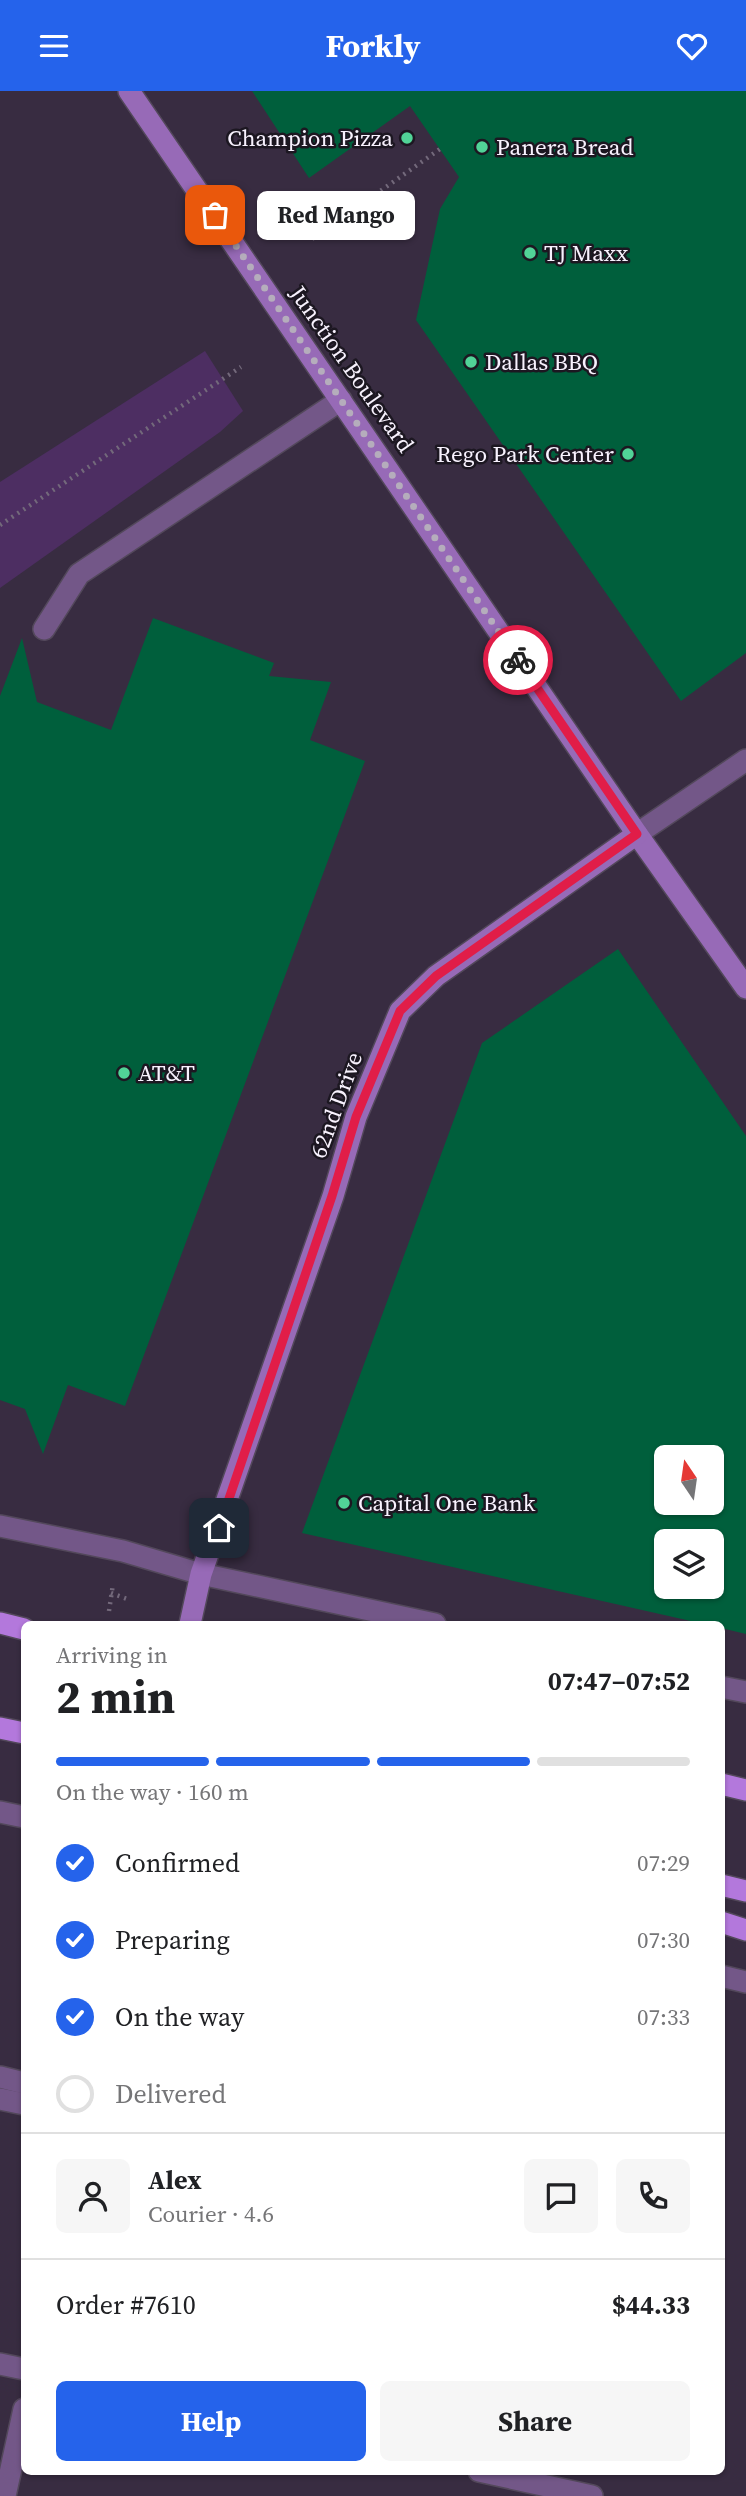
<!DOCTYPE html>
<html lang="en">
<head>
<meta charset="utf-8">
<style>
	:root { --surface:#fff; --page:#f6f6f6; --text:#202124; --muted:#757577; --line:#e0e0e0; --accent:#2563eb }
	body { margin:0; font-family:"Source Serif 4",serif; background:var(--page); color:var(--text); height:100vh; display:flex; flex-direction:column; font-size:26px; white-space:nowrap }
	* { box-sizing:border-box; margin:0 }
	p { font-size:23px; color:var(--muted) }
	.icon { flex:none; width:38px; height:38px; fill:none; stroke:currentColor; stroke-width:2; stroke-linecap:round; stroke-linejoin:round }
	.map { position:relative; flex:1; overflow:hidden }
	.drawer { position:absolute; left:21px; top:1530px; width:704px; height:854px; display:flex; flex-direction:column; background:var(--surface); border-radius:10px; box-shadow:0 2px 5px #0004 }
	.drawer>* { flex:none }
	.needle { width:46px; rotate:347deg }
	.tools { position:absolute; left:654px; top:1354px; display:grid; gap:14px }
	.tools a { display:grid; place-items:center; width:70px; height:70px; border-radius:10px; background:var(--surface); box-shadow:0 2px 5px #0004; font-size:35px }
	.pin { position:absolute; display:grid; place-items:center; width:60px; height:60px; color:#fff; margin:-30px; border-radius:14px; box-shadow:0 4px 10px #0006 }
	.courier { position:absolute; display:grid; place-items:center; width:70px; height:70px; margin:-35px; border:5px solid #e11d48; border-radius:50%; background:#fff; color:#222; box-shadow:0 2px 9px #0007 }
	.bubble { position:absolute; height:49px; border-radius:10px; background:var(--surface); box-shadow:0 2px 5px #0004; font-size:23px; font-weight:700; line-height:49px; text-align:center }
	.head em { font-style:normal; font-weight:700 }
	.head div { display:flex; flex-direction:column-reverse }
	.head { display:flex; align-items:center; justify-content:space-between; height:119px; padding:0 35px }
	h1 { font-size:46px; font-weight:700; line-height:52px }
	.bar { display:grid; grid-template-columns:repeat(4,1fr); gap:10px 7px; align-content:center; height:84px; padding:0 35px }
	.bar i { height:9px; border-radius:5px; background:var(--line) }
	.bar .selected { background:var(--accent) }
	.bar p { grid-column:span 4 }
	.line { display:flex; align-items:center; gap:18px; padding:0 35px; border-top:2px solid var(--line) }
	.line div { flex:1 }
	.round { display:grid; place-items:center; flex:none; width:74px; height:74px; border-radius:10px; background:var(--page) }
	ol { padding:0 35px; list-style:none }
	li { display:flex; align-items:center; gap:21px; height:77px }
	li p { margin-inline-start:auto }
	li .icon { padding:7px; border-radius:50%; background:var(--accent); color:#fff; stroke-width:4 }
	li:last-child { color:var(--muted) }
	li i { width:38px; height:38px; border:4px solid var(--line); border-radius:50% }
	.cta { display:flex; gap:14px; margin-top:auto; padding:14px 35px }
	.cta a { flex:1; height:80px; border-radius:10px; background:var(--accent); color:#fff; font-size:28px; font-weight:700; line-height:80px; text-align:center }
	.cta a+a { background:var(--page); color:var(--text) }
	header { display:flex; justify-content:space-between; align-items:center; height:91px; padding:0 35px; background:var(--accent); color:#fff; font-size:32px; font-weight:700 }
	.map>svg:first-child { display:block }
</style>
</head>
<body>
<header><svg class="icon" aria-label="menu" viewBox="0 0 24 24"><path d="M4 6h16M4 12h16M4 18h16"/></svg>Forkly<svg class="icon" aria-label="heart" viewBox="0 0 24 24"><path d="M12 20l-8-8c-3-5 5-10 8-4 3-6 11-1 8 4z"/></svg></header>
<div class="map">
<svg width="746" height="2405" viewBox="0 0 746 2405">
	<rect width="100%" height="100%" fill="#382c41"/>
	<path fill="#4d2e62" d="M 205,260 L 243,320 L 220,341 L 0,497 L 0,391 Z"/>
	<g fill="#005f3c" fill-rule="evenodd">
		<path d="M 252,0 L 746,0 L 746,562 L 681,610 L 416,229 L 440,118 L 459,86 L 410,15 L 309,87 Z"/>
		<path d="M 153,527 L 274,572 L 269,585 L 331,591 L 310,649 L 365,670 L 125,1315 L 68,1294 L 43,1363 L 25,1318 L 0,1309 L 0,605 L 22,547 L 37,611 L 111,639 Z"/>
		<path d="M 618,858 L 746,1045 L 746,1543 L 721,1537 L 721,1533 L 704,1533 L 302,1442 L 482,952 ZM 667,1367 L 712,1367 L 712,1412 L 667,1412 ZM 667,1451 L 712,1451 L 712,1496 L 667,1496 Z"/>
	</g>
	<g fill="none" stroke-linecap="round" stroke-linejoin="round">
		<defs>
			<g id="service">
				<path d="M 44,538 L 79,483 L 341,309"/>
				<path d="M 0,1986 L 24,1992"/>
				<path d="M 0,2008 L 24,2013"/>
			</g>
			<g id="minor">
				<path d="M 637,743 L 746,669"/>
				<path d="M 0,2273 L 24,2278"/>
				<path d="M 479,2380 L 592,2405"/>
				<path d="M 5,2405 L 24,2318"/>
			</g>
			<g id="tertiary">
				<path d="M 0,1435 L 123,1460 L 201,1483 L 435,1533"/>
				<path d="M 721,1596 L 746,1601"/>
				<path d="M 0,1721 L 24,1726"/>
				<path d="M 721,1885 L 746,1891"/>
			</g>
			<g id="secondary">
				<path d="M 129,0 L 637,743 L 746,897"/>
				<path d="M 190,1533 L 201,1483 L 333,1105 L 356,1026 L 400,920 L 436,885 L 637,743"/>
			</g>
			<g id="primary">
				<path d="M 0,1532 L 24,1538"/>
				<path d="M 0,1637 L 24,1642"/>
				<path d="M 721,1693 L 746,1699"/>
				<path d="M 721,1794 L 746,1800"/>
				<path d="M 721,1831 L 746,1839"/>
			</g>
		</defs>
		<use href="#service" stroke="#53485b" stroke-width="24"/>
		<use href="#minor" stroke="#53485b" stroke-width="24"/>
		<use href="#tertiary" stroke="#53485b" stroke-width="24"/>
		<use href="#secondary" stroke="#53485b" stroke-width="24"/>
		<use href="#primary" stroke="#53485b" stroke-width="24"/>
		<g stroke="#73697b" stroke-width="4.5" stroke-dasharray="2 5" stroke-linecap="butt">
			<path d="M 312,148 L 440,58"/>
			<path d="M 0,434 L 241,276"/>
			<path d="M 111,1502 L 130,1509"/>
			<path d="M 109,1520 L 113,1493"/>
		</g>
		<use href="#service" stroke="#735788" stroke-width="21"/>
		<use href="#minor" stroke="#735788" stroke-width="21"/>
		<use href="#tertiary" stroke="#735788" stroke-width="21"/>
		<use href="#secondary" stroke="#976ab7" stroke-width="21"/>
		<use href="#primary" stroke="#b378dc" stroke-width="21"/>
	</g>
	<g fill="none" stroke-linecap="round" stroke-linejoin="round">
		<path stroke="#b5adbc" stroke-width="7" stroke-dasharray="0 12.6" d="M 215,124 L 518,569"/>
		<path stroke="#e11d48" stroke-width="9" d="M 219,1437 L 332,1105 L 356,1026 L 400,920 L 436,885 L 637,743 L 518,569"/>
	</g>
	<g fill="#51d397" stroke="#1c1721" stroke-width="2.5">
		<circle cx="407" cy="47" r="7"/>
		<circle cx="482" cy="56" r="7"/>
		<circle cx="530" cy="162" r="7"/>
		<circle cx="471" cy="271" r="7"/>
		<circle cx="628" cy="363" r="7"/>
		<circle cx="124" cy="982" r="7"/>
		<circle cx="344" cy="1412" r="7"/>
	</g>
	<g text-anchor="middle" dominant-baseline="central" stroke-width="5" stroke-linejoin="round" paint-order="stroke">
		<g font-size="23" fill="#f8f2fe" stroke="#1c1721" text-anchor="start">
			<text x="393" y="47" text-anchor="end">Champion Pizza</text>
			<text x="496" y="56">Panera Bread</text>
			<text x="544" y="162">TJ Maxx</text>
			<text x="485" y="271">Dallas BBQ</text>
			<text x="614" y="363" text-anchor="end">Rego Park Center</text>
			<text x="138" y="982">AT&amp;T</text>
			<text x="358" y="1412">Capital One Bank</text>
		</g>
		<g font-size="23" fill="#f8f2fe" stroke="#1c1721">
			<text transform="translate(352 278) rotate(55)">Junction Boulevard</text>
			<text transform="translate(336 1014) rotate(-70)">62nd Drive</text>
		</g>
	</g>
</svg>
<div class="tools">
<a><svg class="needle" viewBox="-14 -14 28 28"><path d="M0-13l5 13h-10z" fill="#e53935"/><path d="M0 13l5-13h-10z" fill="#757577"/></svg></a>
<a><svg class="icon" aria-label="layers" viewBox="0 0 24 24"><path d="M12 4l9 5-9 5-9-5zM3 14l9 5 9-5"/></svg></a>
</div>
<div class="pin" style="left:215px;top:124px;background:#ea580c"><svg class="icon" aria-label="bag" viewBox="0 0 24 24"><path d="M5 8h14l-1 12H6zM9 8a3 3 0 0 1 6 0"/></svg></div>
<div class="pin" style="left:219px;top:1437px;background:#1f2937"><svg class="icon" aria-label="home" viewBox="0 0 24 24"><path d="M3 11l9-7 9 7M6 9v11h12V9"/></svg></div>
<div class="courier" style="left:518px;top:569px"><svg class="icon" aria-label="bike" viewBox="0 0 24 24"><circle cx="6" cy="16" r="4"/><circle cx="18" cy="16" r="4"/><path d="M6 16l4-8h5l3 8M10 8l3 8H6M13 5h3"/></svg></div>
<div class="bubble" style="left:257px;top:100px;width:158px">Red Mango</div>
<section class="drawer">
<div class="head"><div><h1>2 min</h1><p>Arriving in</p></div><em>07:47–07:52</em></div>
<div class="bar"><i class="selected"></i><i class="selected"></i><i class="selected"></i><i></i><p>On the way · 160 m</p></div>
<ol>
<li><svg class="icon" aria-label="check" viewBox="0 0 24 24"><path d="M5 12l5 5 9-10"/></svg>Confirmed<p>07:29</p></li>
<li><svg class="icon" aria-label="check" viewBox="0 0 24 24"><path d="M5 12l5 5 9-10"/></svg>Preparing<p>07:30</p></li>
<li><svg class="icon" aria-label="check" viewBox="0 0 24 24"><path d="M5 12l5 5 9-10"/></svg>On the way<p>07:33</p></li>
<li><i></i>Delivered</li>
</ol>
<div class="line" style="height:126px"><a class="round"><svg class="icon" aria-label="person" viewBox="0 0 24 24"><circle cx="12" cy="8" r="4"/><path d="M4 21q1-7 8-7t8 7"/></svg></a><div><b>Alex</b><p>Courier · 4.6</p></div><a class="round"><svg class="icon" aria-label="chat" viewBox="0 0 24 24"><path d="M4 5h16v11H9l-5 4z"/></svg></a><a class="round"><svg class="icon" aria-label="phone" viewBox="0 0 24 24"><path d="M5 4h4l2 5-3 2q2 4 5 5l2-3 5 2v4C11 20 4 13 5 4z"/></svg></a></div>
<div class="line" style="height:91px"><div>Order #7610</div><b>$44.33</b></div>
<div class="cta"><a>Help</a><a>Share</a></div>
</section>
</div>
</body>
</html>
